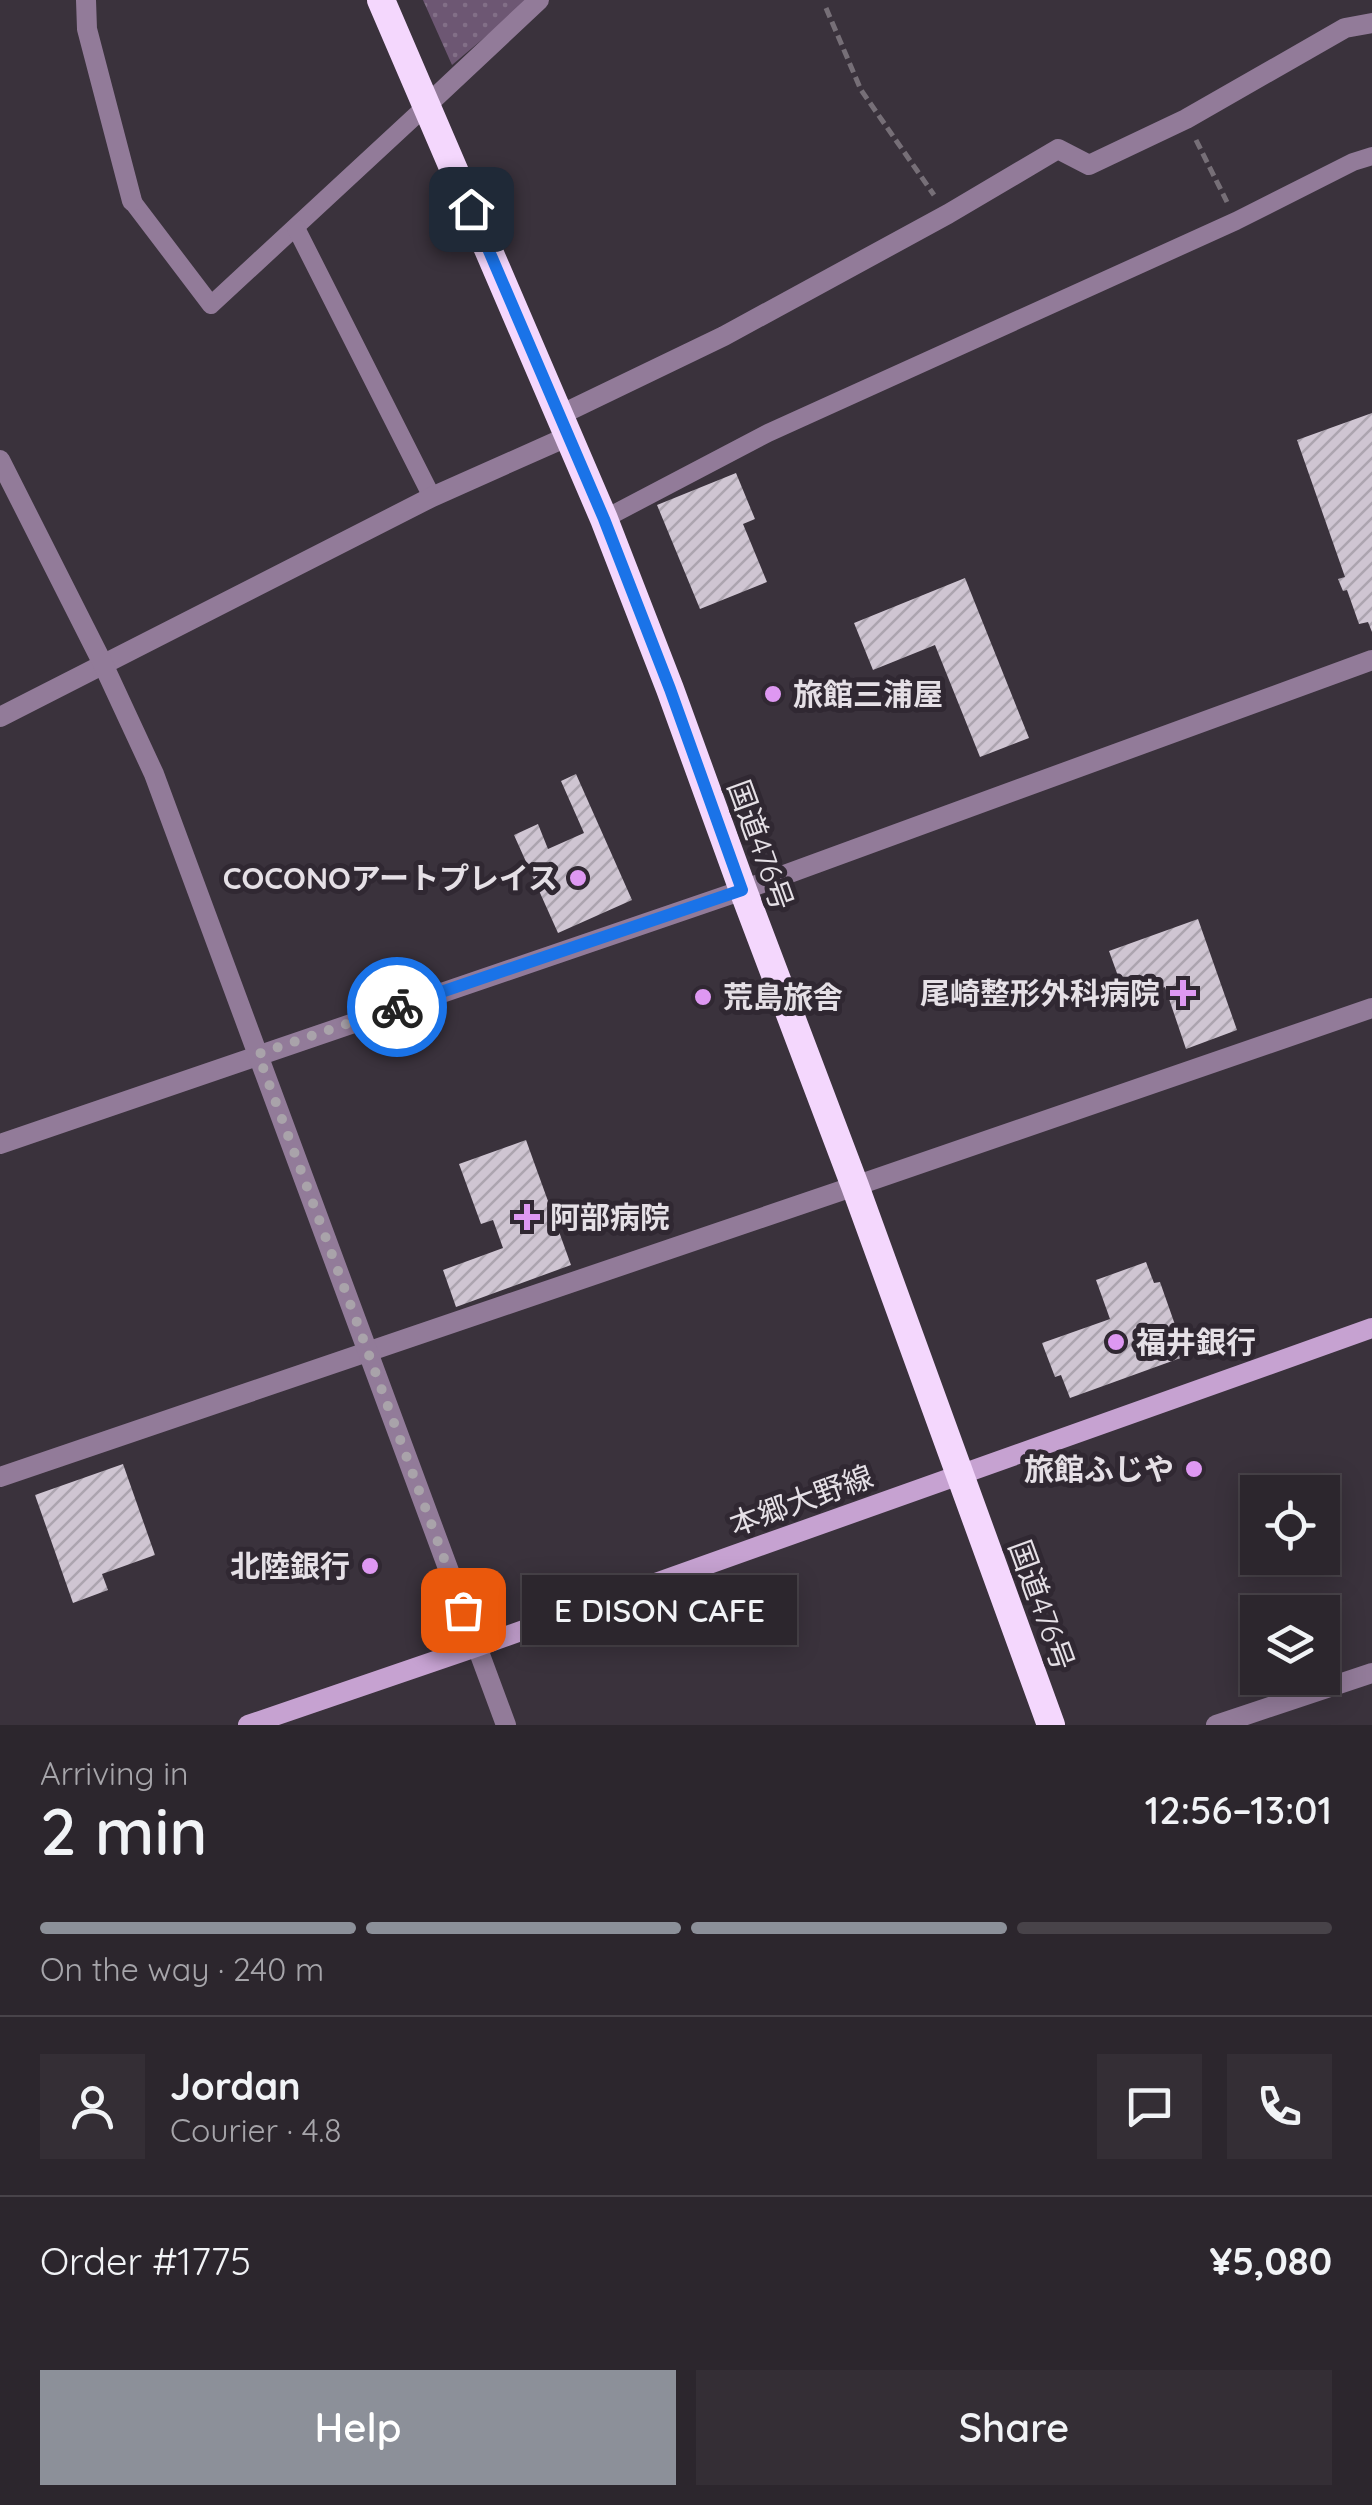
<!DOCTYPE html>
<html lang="en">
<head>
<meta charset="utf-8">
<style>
	:root { --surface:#2c262d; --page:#342e35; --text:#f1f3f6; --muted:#a6a5aa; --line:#484349; --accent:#8c9099 }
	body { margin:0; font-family:Quicksand,"Noto Sans JP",sans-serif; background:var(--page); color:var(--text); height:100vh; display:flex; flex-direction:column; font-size:38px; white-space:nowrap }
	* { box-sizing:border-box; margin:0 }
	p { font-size:32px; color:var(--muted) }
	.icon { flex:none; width:55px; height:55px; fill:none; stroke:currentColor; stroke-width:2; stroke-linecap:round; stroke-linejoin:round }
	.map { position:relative; height:1725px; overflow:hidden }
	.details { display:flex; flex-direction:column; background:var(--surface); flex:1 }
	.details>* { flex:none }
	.fabs { position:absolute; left:1240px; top:1475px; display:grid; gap:20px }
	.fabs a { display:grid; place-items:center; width:100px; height:100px; border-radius:0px; background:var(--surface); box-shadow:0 5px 25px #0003,0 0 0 2px var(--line); font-size:50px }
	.pin { position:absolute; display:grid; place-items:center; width:85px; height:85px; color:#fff; margin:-42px; border-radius:20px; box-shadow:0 5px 15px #0006 }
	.courier { position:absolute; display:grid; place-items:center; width:100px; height:100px; margin:-50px; border:8px solid #1a73e8; border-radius:50%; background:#fff; color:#222; box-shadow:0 2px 12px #0007 }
	.bubble { position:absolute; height:70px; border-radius:0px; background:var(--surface); box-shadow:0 5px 25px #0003,0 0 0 2px var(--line); font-size:32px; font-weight:600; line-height:70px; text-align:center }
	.head em { font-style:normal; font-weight:600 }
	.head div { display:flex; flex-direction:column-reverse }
	.head { display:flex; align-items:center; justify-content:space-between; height:170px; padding:0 40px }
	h1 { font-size:65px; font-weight:600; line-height:75px }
	.bar { display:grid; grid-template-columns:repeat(4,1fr); gap:15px 10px; align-content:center; height:120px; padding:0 40px }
	.bar i { height:12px; border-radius:8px; background:var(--line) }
	.bar .on { background:var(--accent) }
	.bar p { grid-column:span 4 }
	.line { display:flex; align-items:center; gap:25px; padding:0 40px; border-top:2px solid var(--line) }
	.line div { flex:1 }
	.round { display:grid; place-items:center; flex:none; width:105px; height:105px; border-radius:0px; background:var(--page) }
	.cta { display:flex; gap:20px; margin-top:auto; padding:20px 40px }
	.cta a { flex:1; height:115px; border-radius:0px; background:var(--accent); color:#fff; font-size:40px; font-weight:600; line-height:115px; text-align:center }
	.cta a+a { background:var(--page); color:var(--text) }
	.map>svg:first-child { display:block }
</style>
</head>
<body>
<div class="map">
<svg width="1372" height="1725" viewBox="0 0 1372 1725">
	<defs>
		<pattern id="park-dots" width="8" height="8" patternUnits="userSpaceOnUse" patternTransform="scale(2.5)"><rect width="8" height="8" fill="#6d5773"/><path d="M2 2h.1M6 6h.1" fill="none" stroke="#826f87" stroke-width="1.8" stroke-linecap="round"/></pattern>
		<pattern id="building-hatch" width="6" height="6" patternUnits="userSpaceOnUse" patternTransform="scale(2.5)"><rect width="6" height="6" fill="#cfc5d2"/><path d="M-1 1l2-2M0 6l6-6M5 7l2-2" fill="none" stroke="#aca4af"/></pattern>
	</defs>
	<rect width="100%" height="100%" fill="#3a323c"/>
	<path fill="url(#park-dots)" d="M 423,0 L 529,0 L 452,65 Z"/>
	<g fill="url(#building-hatch)">
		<path d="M 1372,413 L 1372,632 L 1368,622 L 1359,624 L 1347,590 L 1343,591 L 1338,579 L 1345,577 L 1297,440 Z"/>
		<path d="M 736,473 L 755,519 L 743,524 L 767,582 L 700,609 L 657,505 Z"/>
		<path d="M 965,578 L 1029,738 L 980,757 L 935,645 L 873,670 L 854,623 Z"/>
		<path d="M 576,774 L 632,900 L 558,933 L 514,835 L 538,824 L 548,849 L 584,833 L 561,781 Z"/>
		<path d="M 1198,919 L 1237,1030 L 1186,1049 L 1165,987 L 1127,1001 L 1109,951 Z"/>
		<path d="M 526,1140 L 571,1265 L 456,1307 L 443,1270 L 503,1248 L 493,1220 L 481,1224 L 459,1164 Z"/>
		<path d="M 1146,1262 L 1154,1283 L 1160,1282 L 1186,1356 L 1070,1398 L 1061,1375 L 1055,1377 L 1042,1343 L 1110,1319 L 1096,1280 Z"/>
		<path d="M 123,1464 L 155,1555 L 102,1574 L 108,1590 L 73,1603 L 35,1495 Z"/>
	</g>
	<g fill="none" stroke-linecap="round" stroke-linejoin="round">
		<g stroke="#766f77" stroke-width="5" stroke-dasharray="10 5" stroke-linecap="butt">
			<path d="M 826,8 L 861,90 L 934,195"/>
			<path d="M 1196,140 L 1227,202"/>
		</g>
		<g stroke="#927b99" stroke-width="18">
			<path d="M 132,201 L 211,305 L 426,106"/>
			<path d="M 296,228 L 432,497"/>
			<path d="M 604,519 L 768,433 L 1236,221 L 1353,162 L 1372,156"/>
		</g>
		<g stroke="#927b99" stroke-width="20">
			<path d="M 86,0 L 87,29 L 132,201"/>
			<path d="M 426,106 L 539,0"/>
			<path d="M 560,415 L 724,336 L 948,214 L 1058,149 L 1089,165 L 1186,119 L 1345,28 L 1372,23"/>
			<path d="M 0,717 L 432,497 L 569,436"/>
			<path d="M 0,1144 L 743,890"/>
			<path d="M 0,1477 L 855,1186"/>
			<path d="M 1216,1725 L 1372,1673"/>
		</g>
		<g stroke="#927b99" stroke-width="20">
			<path d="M 0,460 L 103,664 L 154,774 L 506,1725"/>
			<path d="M 743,890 L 1372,660"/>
			<path d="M 855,1186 L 1372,1008"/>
		</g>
		<path stroke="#c6a2d1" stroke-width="20" d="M 248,1725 L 476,1647 L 1372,1328"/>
		<path stroke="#f4d7fd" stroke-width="28" d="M 381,0 L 604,519 L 670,689 L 743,890 L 855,1186 L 1051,1725"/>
	</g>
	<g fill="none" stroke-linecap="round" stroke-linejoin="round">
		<path stroke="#a9a3aa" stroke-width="10" stroke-dasharray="0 18" d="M 397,1007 L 258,1054 L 463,1610"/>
		<path stroke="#1a73e8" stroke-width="12" d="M 397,1007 L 742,890 L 670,689 L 604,519 L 471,209"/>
	</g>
	<g fill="#de98f2" stroke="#302832" stroke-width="4">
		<circle cx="773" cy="694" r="10"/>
		<circle cx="578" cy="878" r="10"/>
		<path d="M1178 978h10v10h10v10h-10v10h-10v-10h-10v-10h10z"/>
		<circle cx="703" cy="997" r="10"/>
		<path d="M522 1202h10v10h10v10h-10v10h-10v-10h-10v-10h10z"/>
		<circle cx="1116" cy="1342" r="10"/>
		<circle cx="1194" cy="1469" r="10"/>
		<circle cx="370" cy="1566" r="10"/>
	</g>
	<g text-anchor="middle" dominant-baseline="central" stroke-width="10" stroke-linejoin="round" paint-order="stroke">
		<g font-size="30" font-weight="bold" fill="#e5e0e6" stroke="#302832" text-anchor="start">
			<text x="793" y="694">旅館三浦屋</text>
			<text x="558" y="878" text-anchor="end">COCONOアートプレイス</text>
			<text x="1160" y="993" text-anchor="end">尾崎整形外科病院</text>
			<text x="723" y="997">荒島旅舎</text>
			<text x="550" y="1217">阿部病院</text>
			<text x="1136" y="1342">福井銀行</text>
			<text x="1174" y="1469" text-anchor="end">旅館ふじや</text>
			<text x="350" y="1566" text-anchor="end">北陸銀行</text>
		</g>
		<g font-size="30" fill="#e5e0e6" stroke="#302832">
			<text transform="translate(761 845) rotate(70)">国道476号</text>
			<text transform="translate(801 1500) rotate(-20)">本郷大野線</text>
			<text transform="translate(1042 1605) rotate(70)">国道476号</text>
		</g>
	</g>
</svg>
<div class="fabs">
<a><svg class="icon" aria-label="locate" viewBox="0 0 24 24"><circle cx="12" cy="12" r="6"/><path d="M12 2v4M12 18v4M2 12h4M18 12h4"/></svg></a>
<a><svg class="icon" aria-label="layers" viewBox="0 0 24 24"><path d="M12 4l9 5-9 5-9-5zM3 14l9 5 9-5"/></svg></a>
</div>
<div class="pin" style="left:463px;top:1610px;background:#ea580c"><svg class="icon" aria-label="bag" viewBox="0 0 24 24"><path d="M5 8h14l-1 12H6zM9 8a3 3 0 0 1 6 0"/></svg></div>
<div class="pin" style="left:471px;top:209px;background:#1f2937"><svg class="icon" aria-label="home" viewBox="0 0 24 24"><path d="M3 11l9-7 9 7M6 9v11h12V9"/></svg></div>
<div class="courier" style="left:397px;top:1007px"><svg class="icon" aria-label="bike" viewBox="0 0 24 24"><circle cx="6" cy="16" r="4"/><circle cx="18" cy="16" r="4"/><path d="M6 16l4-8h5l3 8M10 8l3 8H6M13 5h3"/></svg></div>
<div class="bubble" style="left:522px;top:1575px;width:275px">E DISON CAFE</div>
</div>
<section class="details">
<div class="head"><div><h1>2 min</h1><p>Arriving in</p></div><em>12:56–13:01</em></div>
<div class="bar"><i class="on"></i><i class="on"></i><i class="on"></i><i></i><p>On the way · 240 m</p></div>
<div class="line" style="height:180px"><a class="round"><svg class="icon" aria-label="person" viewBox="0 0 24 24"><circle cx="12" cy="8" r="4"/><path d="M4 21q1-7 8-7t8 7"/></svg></a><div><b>Jordan</b><p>Courier · 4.8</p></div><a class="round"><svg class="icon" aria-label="chat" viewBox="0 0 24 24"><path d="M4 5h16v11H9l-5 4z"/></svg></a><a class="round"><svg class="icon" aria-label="phone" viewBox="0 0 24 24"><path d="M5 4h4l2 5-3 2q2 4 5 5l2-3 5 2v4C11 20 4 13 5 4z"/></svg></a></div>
<div class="line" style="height:130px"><div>Order #1775</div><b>¥5,080</b></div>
<div class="cta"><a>Help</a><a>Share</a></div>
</section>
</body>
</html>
